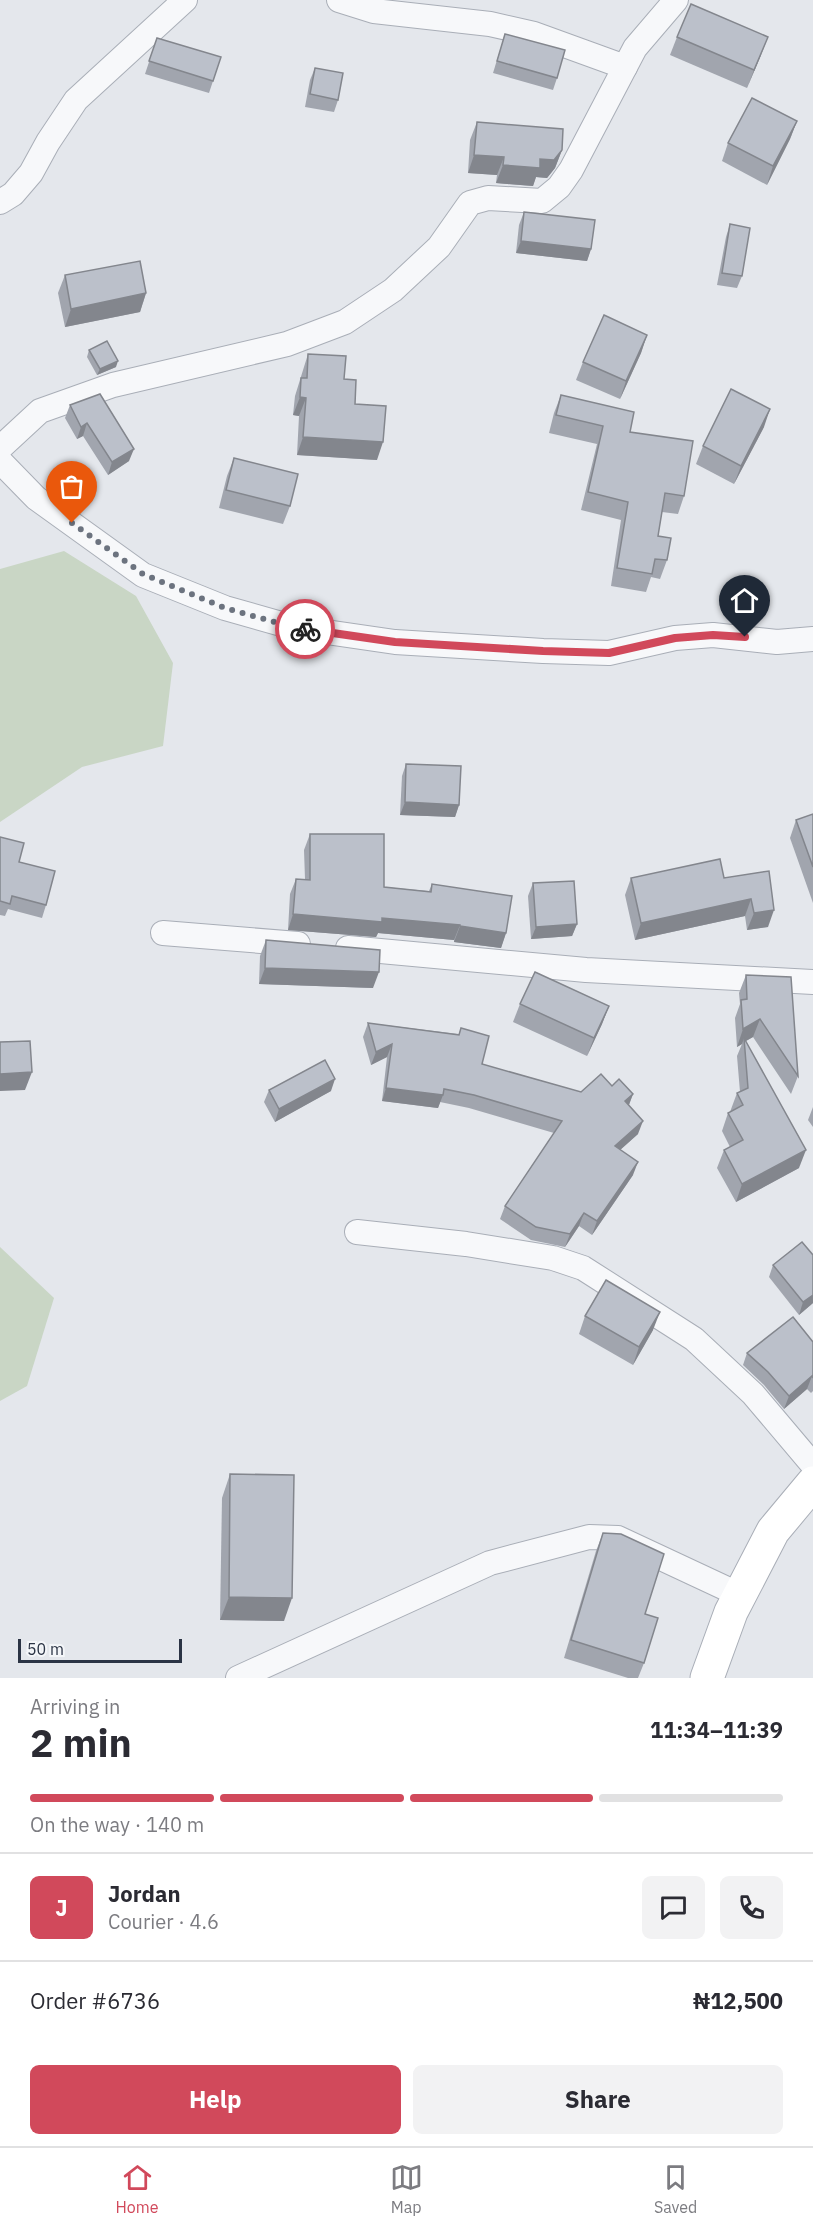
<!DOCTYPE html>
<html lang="en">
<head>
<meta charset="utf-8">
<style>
	:root { --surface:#fff; --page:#f2f2f3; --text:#2b2b33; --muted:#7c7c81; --line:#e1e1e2; --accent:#d1495b }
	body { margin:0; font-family:"IBM Plex Sans",sans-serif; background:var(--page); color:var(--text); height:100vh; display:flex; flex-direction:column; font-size:22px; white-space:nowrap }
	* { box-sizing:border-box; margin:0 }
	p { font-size:20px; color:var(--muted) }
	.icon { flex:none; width:33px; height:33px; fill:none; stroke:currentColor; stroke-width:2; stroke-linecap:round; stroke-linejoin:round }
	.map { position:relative; height:1678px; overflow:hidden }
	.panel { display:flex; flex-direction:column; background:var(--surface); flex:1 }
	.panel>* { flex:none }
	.scale { position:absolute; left:18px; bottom:15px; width:164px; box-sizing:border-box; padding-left:6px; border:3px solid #2b3445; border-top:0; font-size:16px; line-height:21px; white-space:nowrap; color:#2b3445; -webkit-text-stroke:4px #f4f6f9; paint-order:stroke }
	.pin { position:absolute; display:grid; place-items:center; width:51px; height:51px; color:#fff; margin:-62px -26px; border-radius:50% 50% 50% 0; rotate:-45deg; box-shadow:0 0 6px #0007 }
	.pin .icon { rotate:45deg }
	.courier { position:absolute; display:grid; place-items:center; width:60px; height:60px; margin:-30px; border:4px solid #d1495b; border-radius:50%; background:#fff; color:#222; box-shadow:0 2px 8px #0007 }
	.summary em { font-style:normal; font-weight:800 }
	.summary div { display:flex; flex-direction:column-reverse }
	.summary { display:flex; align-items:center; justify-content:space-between; height:102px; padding:0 30px }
	h1 { font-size:39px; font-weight:800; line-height:45px }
	.bar { display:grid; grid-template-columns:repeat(4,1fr); gap:9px 6px; align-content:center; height:72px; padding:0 30px }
	.bar i { height:8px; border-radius:4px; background:var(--line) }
	.bar .on { background:var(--accent) }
	.bar p { grid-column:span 4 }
	.line { display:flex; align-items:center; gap:15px; padding:0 30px; border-top:2px solid var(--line) }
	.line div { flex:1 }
	.round { display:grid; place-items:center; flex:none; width:63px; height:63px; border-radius:9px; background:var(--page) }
	.action { display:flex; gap:12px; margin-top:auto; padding:12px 30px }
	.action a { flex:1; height:69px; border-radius:9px; background:var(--accent); color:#fff; font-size:24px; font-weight:800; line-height:69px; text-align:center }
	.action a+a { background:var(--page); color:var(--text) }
	.tab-bar { display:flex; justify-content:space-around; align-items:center; height:84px; border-top:2px solid var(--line); background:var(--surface); font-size:16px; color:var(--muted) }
	.tab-bar a { display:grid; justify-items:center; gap:3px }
	.tab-bar .on { color:var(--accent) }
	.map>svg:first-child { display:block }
</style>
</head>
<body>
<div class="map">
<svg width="813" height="1678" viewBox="0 0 813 1678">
	<rect width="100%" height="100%" fill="#e4e7ec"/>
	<g fill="#c9d6c5">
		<path d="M 64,551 L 136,596 L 173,663 L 163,746 L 82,767 L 0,822 L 0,569 Z"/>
		<path d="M 0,1247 L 54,1298 L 27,1386 L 0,1401 Z"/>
	</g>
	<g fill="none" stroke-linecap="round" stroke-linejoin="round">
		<defs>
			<g id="minor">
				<path d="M 339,0 L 374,11 L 490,24 L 534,34 L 625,67"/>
				<path d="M 0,202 L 13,194 L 31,173 L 48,142 L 76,100 L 185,0"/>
				<path d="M 0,448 L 40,411 L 113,385 L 287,344 L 345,322 L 393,290 L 439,247 L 470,203 L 488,198 L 542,201 L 559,187 L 571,170 L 635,48 L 676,0"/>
				<path d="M 0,461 L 36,498 L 143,575 L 225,608 L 292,627 L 395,642 L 543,651 L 609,653 L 675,638 L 713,635 L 777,642 L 813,639"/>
				<path d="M 163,933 L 298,944"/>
				<path d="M 348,948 L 586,970 L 813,982"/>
				<path d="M 357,1232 L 466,1244 L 553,1258 L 583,1268 L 694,1339 L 753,1394 L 813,1465"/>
				<path d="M 238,1678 L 490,1563 L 589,1537 L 618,1538 L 740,1595"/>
			</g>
			<path id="secondary" d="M 707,1678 L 731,1612 L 773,1531 L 813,1483"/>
		</defs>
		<use href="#minor" stroke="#a9aeb7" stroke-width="26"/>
		<use href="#secondary" stroke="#a9aeb7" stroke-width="35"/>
		<use href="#minor" stroke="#f7f8fa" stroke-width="24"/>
		<use href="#secondary" stroke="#fff" stroke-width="33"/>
	</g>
	<g fill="#a1a5ae">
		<path d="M 505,34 L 557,78 L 553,90 L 493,73 Z"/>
		<path d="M 677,37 L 761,55 L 747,88 L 670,55 Z"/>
		<path d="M 157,38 L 213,81 L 209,93 L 145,74 Z"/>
		<path d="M 315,68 L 338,100 L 334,112 L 305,107 L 310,80 Z"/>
		<path d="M 797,121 L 790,139 L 767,185 L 722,161 L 728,143 Z"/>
		<path d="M 477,122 L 562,150 L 555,168 L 547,178 L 536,177 L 533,186 L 496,183 L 497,175 L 468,173 L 470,140 Z"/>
		<path d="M 524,212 L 591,249 L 587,261 L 516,253 L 519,225 Z"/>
		<path d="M 730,224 L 742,276 L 737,288 L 717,285 L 726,237 Z"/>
		<path d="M 65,275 L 146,293 L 140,312 L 65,327 L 58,293 Z"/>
		<path d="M 647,335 L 641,353 L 620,399 L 576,380 L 583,362 Z"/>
		<path d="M 89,350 L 116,367 L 97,375 L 87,357 Z"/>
		<path d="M 308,354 L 344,379 L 377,460 L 297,455 L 299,416 L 293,415 L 295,396 Z"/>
		<path d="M 561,395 L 630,432 L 684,496 L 678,514 L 662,512 L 658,536 L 667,560 L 660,579 L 651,577 L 646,592 L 611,586 L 621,520 L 581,510 L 597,444 L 549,433 L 554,413 Z"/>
		<path d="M 70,405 L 129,461 L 108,475 L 83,436 L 77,439 L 65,418 Z"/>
		<path d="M 764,427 L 734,484 L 696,464 L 703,446 Z"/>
		<path d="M 234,458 L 290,506 L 283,524 L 219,508 L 227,476 Z"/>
		<path d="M 406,764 L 459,805 L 455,817 L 400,815 L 402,776 Z"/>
		<path d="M 813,814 L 813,903 L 790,838 L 796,820 Z"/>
		<path d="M 310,834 L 384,887 L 429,891 L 432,884 L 506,933 L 501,948 L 454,942 L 454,940 L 378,933 L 376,937 L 288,930 L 290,894 L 296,879 L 305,879 L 304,850 Z"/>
		<path d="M 0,837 L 19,862 L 46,905 L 42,918 L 8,909 L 5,916 L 0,915 Z"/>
		<path d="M 769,871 L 768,927 L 747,930 L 745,916 L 635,940 L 625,895 L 631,878 L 724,878 Z"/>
		<path d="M 533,883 L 577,924 L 572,936 L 531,939 L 528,896 Z"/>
		<path d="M 266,940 L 373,988 L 259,984 L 260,956 Z"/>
		<path d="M 746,975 L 798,1076 L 791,1094 L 753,1037 L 746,1041 L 799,1168 L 736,1202 L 717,1168 L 724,1150 L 730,1147 L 722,1131 L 728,1113 L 730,1112 L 737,1093 L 740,1092 L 737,1056 L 742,1044 L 737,1047 L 735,1018 L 740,1004 L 739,993 Z"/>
		<path d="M 520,1004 L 609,1006 L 602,1024 L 587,1056 L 513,1022 Z"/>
		<path d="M 368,1023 L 459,1034 L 461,1028 L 482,1064 L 581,1092 L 612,1086 L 633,1094 L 629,1105 L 638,1134 L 620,1150 L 633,1175 L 592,1235 L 579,1226 L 565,1247 L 531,1240 L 500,1219 L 505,1206 L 554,1133 L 469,1108 L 440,1102 L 438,1108 L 382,1101 L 387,1057 L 371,1065 L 363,1037 Z"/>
		<path d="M 269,1090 L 331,1091 L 275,1122 L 264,1102 Z"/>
		<path d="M 813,1107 L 813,1127 L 808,1120 Z"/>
		<path d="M 813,1255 L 813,1303 L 799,1315 L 769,1277 L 773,1265 Z"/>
		<path d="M 585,1316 L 653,1330 L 633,1365 L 579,1334 Z"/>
		<path d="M 813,1342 L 813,1391 L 811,1393 L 807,1389 L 784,1409 L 764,1385 L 743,1365 L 747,1353 Z"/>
		<path d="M 230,1474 L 284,1621 L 220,1620 L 222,1498 Z"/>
		<path d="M 603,1533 L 645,1614 L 644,1663 L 638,1678 L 628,1678 L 564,1658 L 596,1551 Z"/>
	</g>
	<g fill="#83868d">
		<path d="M 768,37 L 761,55 L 747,88 L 754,70 Z"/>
		<path d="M 797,121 L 790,139 L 767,185 L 773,166 Z"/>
		<path d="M 562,150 L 555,168 L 547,178 L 536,177 L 533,186 L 496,183 L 503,165 Z"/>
		<path d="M 474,155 L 504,157 L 497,175 L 468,173 Z"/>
		<path d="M 521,241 L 591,249 L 587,261 L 516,253 Z"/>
		<path d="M 146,293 L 140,312 L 65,327 L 71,309 Z"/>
		<path d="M 647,335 L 641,353 L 620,399 L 626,381 Z"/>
		<path d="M 118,361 L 116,367 L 97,375 L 100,369 Z"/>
		<path d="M 300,397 L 306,398 L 299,416 L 293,415 Z"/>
		<path d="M 770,409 L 764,427 L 734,484 L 741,466 Z"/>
		<path d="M 87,423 L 83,436 L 77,439 L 81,427 Z"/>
		<path d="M 303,437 L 383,442 L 377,460 L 297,455 Z"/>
		<path d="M 134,449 L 129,461 L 108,475 L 112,462 Z"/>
		<path d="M 405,802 L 459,805 L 455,817 L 400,815 Z"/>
		<path d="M 751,899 L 745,916 L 635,940 L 641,923 Z"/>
		<path d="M 774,910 L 768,927 L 747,930 L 754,913 Z"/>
		<path d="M 293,914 L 382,918 L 460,925 L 454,940 L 378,933 L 376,937 L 288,930 Z"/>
		<path d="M 577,924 L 572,936 L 531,939 L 536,927 Z"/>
		<path d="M 460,926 L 506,933 L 501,948 L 454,942 Z"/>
		<path d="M 265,968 L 379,972 L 373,988 L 259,984 Z"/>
		<path d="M 609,1006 L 602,1024 L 587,1056 L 594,1038 Z"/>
		<path d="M 760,1019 L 753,1037 L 744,1042 L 744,1038 L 742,1044 L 737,1047 L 743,1029 Z"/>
		<path d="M 392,1044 L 387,1057 L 371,1065 L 376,1052 Z"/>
		<path d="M 32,1072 L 25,1090 L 0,1091 L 0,1074 Z"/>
		<path d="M 335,1079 L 331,1091 L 275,1122 L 279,1109 Z"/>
		<path d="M 386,1088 L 443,1095 L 438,1108 L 382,1101 Z"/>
		<path d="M 633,1094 L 628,1107 L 625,1101 Z"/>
		<path d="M 643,1121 L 638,1134 L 610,1159 L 615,1146 Z"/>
		<path d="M 806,1150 L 799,1168 L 736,1202 L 742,1184 Z"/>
		<path d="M 638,1162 L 633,1175 L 592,1235 L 597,1221 Z"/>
		<path d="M 584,1213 L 579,1226 L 565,1247 L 570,1234 Z"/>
		<path d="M 813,1295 L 813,1303 L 799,1315 L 803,1302 Z"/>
		<path d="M 660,1312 L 653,1330 L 633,1365 L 639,1347 Z"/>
		<path d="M 812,1376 L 807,1389 L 784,1409 L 789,1396 Z"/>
		<path d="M 229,1597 L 292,1598 L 284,1621 L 220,1620 Z"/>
	</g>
	<g fill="#bbc0ca" stroke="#83868d" stroke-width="1.5">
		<path d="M 691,4 L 768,37 L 754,70 L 677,37 Z"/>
		<path d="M 505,34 L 565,50 L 557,78 L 497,61 Z"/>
		<path d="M 157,38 L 221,57 L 213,81 L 149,61 Z"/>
		<path d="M 315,68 L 343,73 L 338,100 L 310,94 Z"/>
		<path d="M 752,98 L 797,121 L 773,166 L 728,143 Z"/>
		<path d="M 477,122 L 563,129 L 562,150 L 554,160 L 540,159 L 540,168 L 503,165 L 504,157 L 474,155 Z"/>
		<path d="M 524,212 L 595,220 L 591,249 L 521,241 Z"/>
		<path d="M 730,224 L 750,228 L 742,276 L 722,273 Z"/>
		<path d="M 140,261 L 146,293 L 71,309 L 65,275 Z"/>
		<path d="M 604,315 L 647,335 L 626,381 L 583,362 Z"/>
		<path d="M 107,341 L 118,361 L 100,369 L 89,350 Z"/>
		<path d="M 308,354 L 346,356 L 344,379 L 356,380 L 355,404 L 386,406 L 383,442 L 303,437 L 306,398 L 300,397 L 301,378 L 307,378 Z"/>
		<path d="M 731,389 L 770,409 L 741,466 L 703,446 Z"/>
		<path d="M 100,394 L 134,449 L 112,462 L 87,423 L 81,427 L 70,405 Z"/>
		<path d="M 561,395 L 634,412 L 630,432 L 693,441 L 684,496 L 665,493 L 658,536 L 671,538 L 667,560 L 655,559 L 652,574 L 617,568 L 628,502 L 588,492 L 603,426 L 556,415 Z"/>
		<path d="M 234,458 L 298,474 L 290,506 L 226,490 Z"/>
		<path d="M 406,764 L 461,766 L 459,805 L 405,802 Z"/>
		<path d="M 813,814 L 813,867 L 796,820 Z"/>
		<path d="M 310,834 L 384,834 L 384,887 L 431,892 L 432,884 L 512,896 L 506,933 L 460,926 L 460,925 L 382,918 L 382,922 L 293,914 L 296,879 L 310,880 Z"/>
		<path d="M 0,837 L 24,843 L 19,862 L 55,871 L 46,905 L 12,896 L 10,904 L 0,901 Z"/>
		<path d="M 720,859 L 724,878 L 769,871 L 774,910 L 754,913 L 751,899 L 641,923 L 631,878 Z"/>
		<path d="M 574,881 L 577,924 L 536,927 L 533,883 Z"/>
		<path d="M 266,940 L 380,950 L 379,972 L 265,968 Z"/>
		<path d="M 535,972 L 609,1006 L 594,1038 L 520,1004 Z"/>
		<path d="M 746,975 L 791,977 L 798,1076 L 760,1019 L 743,1029 L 741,1000 L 747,999 Z"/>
		<path d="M 368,1023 L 459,1035 L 461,1028 L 489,1036 L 482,1064 L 581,1092 L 601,1074 L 612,1086 L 619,1079 L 633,1094 L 625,1101 L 643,1121 L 615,1146 L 638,1162 L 597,1221 L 584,1213 L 570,1234 L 536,1227 L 505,1206 L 562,1121 L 474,1095 L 444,1089 L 443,1095 L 386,1088 L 392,1044 L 376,1052 Z"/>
		<path d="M 744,1038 L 806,1150 L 742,1184 L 724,1150 L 743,1140 L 728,1113 L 743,1105 L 737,1093 L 748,1088 Z"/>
		<path d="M 30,1041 L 32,1072 L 0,1074 L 0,1042 Z"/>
		<path d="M 325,1060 L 335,1079 L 279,1109 L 269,1090 Z"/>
		<path d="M 802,1242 L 813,1255 L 813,1295 L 803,1302 L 773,1265 Z"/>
		<path d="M 606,1280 L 660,1312 L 639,1347 L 585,1316 Z"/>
		<path d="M 793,1317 L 813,1342 L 813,1378 L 812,1376 L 789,1396 L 768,1372 L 747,1353 Z"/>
		<path d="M 230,1474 L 294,1475 L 292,1598 L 229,1597 Z"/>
		<path d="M 603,1533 L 621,1534 L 664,1554 L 645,1614 L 658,1618 L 644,1663 L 571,1640 Z"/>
	</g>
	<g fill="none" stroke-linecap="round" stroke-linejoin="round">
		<path stroke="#6c737f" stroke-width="6" stroke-dasharray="0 10.8" d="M 72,523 L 143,574 L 225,608 L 292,627 L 305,629"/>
		<path stroke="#d1495b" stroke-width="8" d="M 305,629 L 395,642 L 543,651 L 609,653 L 675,638 L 713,635 L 745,637"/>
	</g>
</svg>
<div class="scale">50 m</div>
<div class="pin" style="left:72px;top:523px;background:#ea580c"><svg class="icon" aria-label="bag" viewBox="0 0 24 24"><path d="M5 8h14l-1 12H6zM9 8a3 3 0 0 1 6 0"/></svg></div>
<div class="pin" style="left:745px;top:637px;background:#1f2937"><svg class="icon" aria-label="home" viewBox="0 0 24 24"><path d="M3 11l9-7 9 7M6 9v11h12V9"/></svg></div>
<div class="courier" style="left:305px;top:629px"><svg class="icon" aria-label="bike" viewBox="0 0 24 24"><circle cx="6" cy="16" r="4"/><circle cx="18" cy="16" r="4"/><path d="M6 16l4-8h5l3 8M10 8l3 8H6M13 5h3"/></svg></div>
</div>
<section class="panel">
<div class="summary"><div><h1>2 min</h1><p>Arriving in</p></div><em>11:34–11:39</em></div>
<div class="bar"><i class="on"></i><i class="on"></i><i class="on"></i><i></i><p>On the way · 140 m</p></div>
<div class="line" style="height:108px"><b class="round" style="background:var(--accent);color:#fff">J</b><div><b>Jordan</b><p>Courier · 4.6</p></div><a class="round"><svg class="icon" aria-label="chat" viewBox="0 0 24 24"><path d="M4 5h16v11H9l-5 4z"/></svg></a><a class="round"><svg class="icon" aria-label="phone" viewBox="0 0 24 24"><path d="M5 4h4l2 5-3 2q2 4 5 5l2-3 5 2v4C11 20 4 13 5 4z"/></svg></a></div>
<div class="line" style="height:78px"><div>Order #6736</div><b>₦12,500</b></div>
<div class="action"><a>Help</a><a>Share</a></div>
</section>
<nav class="tab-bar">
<a class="on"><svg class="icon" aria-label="home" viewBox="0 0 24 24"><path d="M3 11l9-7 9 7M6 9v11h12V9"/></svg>Home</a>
<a><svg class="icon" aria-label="map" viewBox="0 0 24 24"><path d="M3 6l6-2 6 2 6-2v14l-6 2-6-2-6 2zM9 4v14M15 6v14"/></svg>Map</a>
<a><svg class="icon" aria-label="saved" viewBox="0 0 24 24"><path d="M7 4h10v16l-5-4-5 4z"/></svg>Saved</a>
</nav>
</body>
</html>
